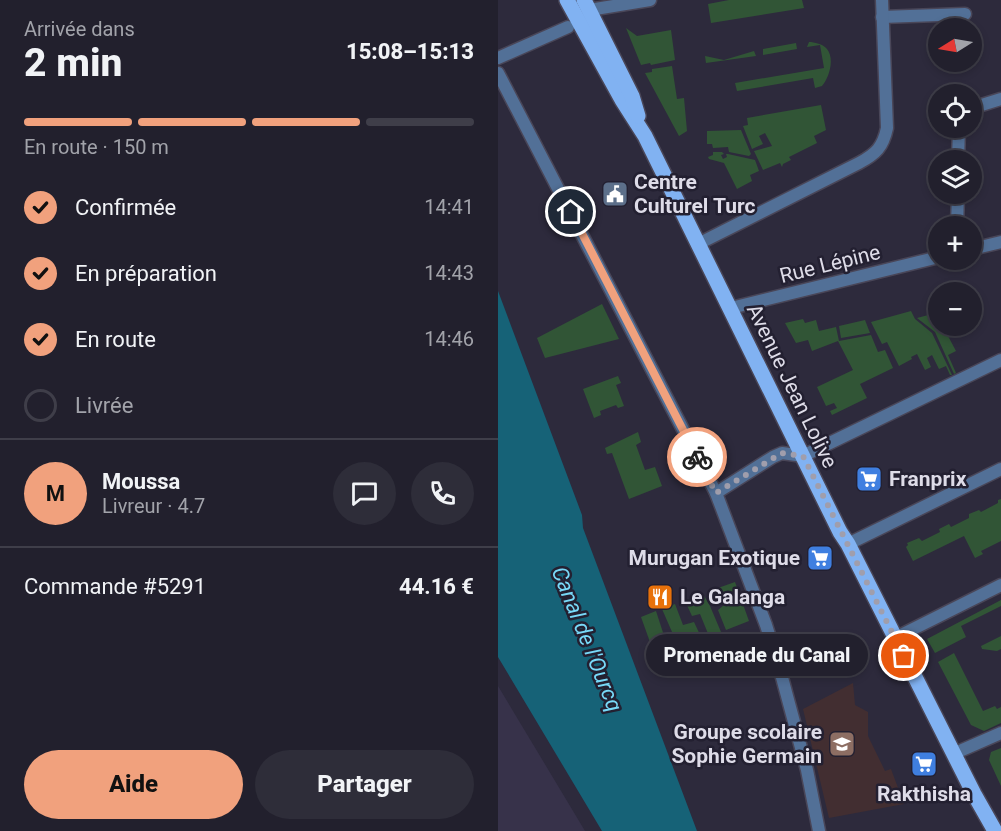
<!DOCTYPE html>
<html lang="fr">
<head>
<meta charset="utf-8">
<style>
	:root { --surface:#22202d; --page:#2e2d39; --text:#f1f3f6; --muted:#a2a3aa; --line:#3f3e49; --accent:#f1a17d }
	body { margin:0; font-family:Roboto,sans-serif; background:var(--page); color:var(--text); height:100vh; display:flex; flex-direction:column; font-size:22px; white-space:nowrap }
	* { box-sizing:border-box; margin:0 }
	p { font-size:20px; color:var(--muted) }
	.icon { flex:none; width:33px; height:33px; fill:none; stroke:currentColor; stroke-width:2; stroke-linecap:round; stroke-linejoin:round }
	.map { position:relative; flex:1; overflow:hidden }
	.sheet { display:flex; flex-direction:column; background:var(--surface); width:498px }
	.sheet>* { flex:none }
	.needle { width:39px; rotate:259deg }
	.controls { position:absolute; left:430px; top:18px; display:grid; gap:12px }
	.controls a { display:grid; place-items:center; width:54px; height:54px; border-radius:50%; background:var(--surface); box-shadow:0 3px 9px #0003,0 0 0 2px var(--line); font-size:30px }
	.pin { position:absolute; display:grid; place-items:center; width:51px; height:51px; color:#fff; margin:-26px; border:3px solid #fff; border-radius:50%; box-shadow:0 2px 6px #0007 }
	.courier { position:absolute; display:grid; place-items:center; width:60px; height:60px; margin:-30px; border:4px solid #f1a17d; border-radius:50%; background:#fff; color:#222; box-shadow:0 2px 8px #0007 }
	.bubble { position:absolute; height:42px; border-radius:21px; background:var(--surface); box-shadow:0 3px 9px #0003,0 0 0 2px var(--line); font-size:20px; font-weight:800; line-height:42px; text-align:center }
	.head em { font-style:normal; font-weight:800 }
	.head div { display:flex; flex-direction:column-reverse }
	.head { display:flex; align-items:center; justify-content:space-between; height:102px; padding:0 24px }
	h1 { font-size:39px; font-weight:800; line-height:45px }
	.bar { display:grid; grid-template-columns:repeat(4,1fr); gap:9px 6px; align-content:center; height:72px; padding:0 24px }
	.bar i { height:8px; border-radius:4px; background:var(--line) }
	.bar .current { background:var(--accent) }
	.bar p { grid-column:span 4 }
	.line { display:flex; align-items:center; gap:15px; padding:0 24px; border-top:2px solid var(--line) }
	.line div { flex:1 }
	.round { display:grid; place-items:center; flex:none; width:63px; height:63px; border-radius:32px; background:var(--page) }
	ol { padding:0 24px; list-style:none }
	li { display:flex; align-items:center; gap:18px; height:66px }
	li p { margin-inline-start:auto }
	li .icon { padding:6px; border-radius:50%; background:var(--accent); color:#111; stroke-width:4 }
	li:last-child { color:var(--muted) }
	li i { width:33px; height:33px; border:3px solid var(--line); border-radius:50% }
	.action { display:flex; gap:12px; margin-top:auto; padding:12px 24px }
	.action a { flex:1; height:69px; border-radius:36px; background:var(--accent); color:#111; font-size:24px; font-weight:800; line-height:69px; text-align:center }
	.action a+a { background:var(--page); color:var(--text) }
	main { display:flex; flex:1; min-height:0 }
	.map>svg:first-child { display:block }
</style>
</head>
<body>
<main>
<section class="sheet">
<div class="head"><div><h1>2 min</h1><p>Arrivée dans</p></div><em>15:08–15:13</em></div>
<div class="bar"><i class="current"></i><i class="current"></i><i class="current"></i><i></i><p>En route · 150 m</p></div>
<ol>
<li><svg class="icon" aria-label="check" viewBox="0 0 24 24"><path d="M5 12l5 5 9-10"/></svg>Confirmée<p>14:41</p></li>
<li><svg class="icon" aria-label="check" viewBox="0 0 24 24"><path d="M5 12l5 5 9-10"/></svg>En préparation<p>14:43</p></li>
<li><svg class="icon" aria-label="check" viewBox="0 0 24 24"><path d="M5 12l5 5 9-10"/></svg>En route<p>14:46</p></li>
<li><i></i>Livrée</li>
</ol>
<div class="line" style="height:108px"><b class="round" style="background:var(--accent);color:#111">M</b><div><b>Moussa</b><p>Livreur · 4.7</p></div><a class="round"><svg class="icon" aria-label="chat" viewBox="0 0 24 24"><path d="M4 5h16v11H9l-5 4z"/></svg></a><a class="round"><svg class="icon" aria-label="phone" viewBox="0 0 24 24"><path d="M5 4h4l2 5-3 2q2 4 5 5l2-3 5 2v4C11 20 4 13 5 4z"/></svg></a></div>
<div class="line" style="height:78px"><div>Commande #5291</div><b>44.16 €</b></div>
<div class="action"><a>Aide</a><a>Partager</a></div>
</section>
<div class="map">
<svg width="503" height="831" viewBox="0 0 503 831">
	<rect width="100%" height="100%" fill="#2d2a3c"/>
	<path fill="#37324a" d="M 0,686 L 87,831 L 0,831 Z"/>
	<path fill="#422e31" d="M 355,683 L 357,705 L 370,712 L 370,736 L 387,771 L 393,769 L 406,804 L 331,818 L 305,709 Z"/>
	<g fill="#315536">
		<path d="M 231,0 L 304,0 L 306,8 L 213,23 L 210,4 Z"/>
		<path d="M 128,28 L 139,36 L 173,30 L 177,60 L 153,65 L 152,63 L 143,65 Z"/>
		<path d="M 311,42 C 316,42 325,44 329,49 C 337,59 331,78 324,86 L 317,88 L 315,78 L 239,91 L 237,83 L 326,68 L 322,45 L 309,47 Z"/>
		<path d="M 298,43 L 299,49 L 265,55 L 265,49 Z"/>
		<path d="M 256,51 L 258,56 L 208,63 L 207,56 L 226,60 Z"/>
		<path d="M 174,66 L 179,99 L 186,98 L 189,131 L 181,136 L 147,73 L 154,72 L 154,69 Z"/>
		<path d="M 323,105 L 328,130 L 316,136 L 319,143 L 291,157 L 293,160 L 285,164 L 284,167 L 282,163 L 265,170 L 256,151 L 274,146 L 267,133 L 261,136 L 265,144 L 254,149 L 245,126 L 250,125 L 249,118 Z"/>
		<path d="M 243,130 L 253,154 L 251,156 L 231,152 L 230,147 L 215,148 L 214,144 L 209,144 L 209,131 Z"/>
		<path d="M 215,152 L 224,152 L 226,154 L 223,155 L 225,159 L 229,157 L 228,154 L 230,154 L 257,160 L 261,171 L 252,175 L 254,181 L 239,189 L 226,163 L 211,159 L 210,157 L 215,155 Z"/>
		<path d="M 439,303 L 441,326 L 464,326 L 465,329 L 450,336 L 458,351 L 450,355 L 458,373 L 456,374 L 437,332 L 419,318 L 434,314 L 431,305 Z"/>
		<path d="M 104,304 L 121,339 L 47,358 L 39,338 Z"/>
		<path d="M 413,311 L 417,319 L 434,333 L 454,375 L 452,375 L 448,366 L 441,369 L 434,355 L 429,358 L 433,367 L 427,370 L 419,354 L 413,357 L 414,359 L 401,366 L 389,342 L 384,344 L 373,322 Z"/>
		<path d="M 305,319 L 307,323 L 318,320 L 321,331 L 338,327 L 341,341 L 373,335 L 380,352 L 387,350 L 395,368 L 362,384 L 369,398 L 334,415 L 332,411 L 339,408 L 336,403 L 328,406 L 319,387 L 355,370 L 340,341 L 314,351 L 310,340 L 298,343 L 287,323 Z"/>
		<path d="M 367,320 L 372,333 L 343,338 L 341,326 Z"/>
		<path d="M 120,376 L 123,383 L 118,385 L 126,406 L 120,408 L 118,405 L 102,411 L 103,415 L 96,418 L 85,389 Z"/>
		<path d="M 140,432 L 143,442 L 138,445 L 147,470 L 157,467 L 164,486 L 131,499 L 114,453 L 109,454 L 107,448 Z"/>
		<path d="M 503,499 L 503,541 L 483,551 L 485,554 L 477,558 L 466,536 L 415,561 L 408,547 L 410,545 L 409,543 L 421,538 L 424,541 L 442,532 L 441,529 L 451,524 L 453,527 L 471,518 L 471,514 L 481,510 L 483,512 L 500,503 L 500,500 Z"/>
		<path d="M 237,582 L 251,621 L 228,630 L 220,610 L 226,605 L 220,588 Z"/>
		<path d="M 205,594 L 212,606 L 223,632 L 211,636 L 202,614 L 194,616 L 187,601 Z"/>
		<path d="M 503,600 L 503,606 L 463,626 L 468,637 L 437,653 L 429,639 Z"/>
		<path d="M 177,604 L 185,625 L 196,622 L 204,639 L 181,648 L 164,609 Z"/>
		<path d="M 158,611 L 171,651 L 157,656 L 143,617 Z"/>
		<path d="M 503,636 L 503,649 L 499,651 L 484,649 L 483,646 Z"/>
		<path d="M 456,653 L 485,711 L 497,706 L 499,709 L 503,707 L 503,723 L 486,731 L 473,725 L 440,662 Z"/>
		<path d="M 503,748 L 503,786 L 491,760 L 493,752 Z"/>
	</g>
	<path fill="#166277" d="M 0,291 L 84,515 L 85,528 L 199,831 L 104,831 L 0,657 Z"/>
	<g fill="none" stroke-linecap="round" stroke-linejoin="round">
		<defs>
			<g id="minor">
				<path d="M 91,10 L 152,0"/>
				<path d="M 384,17 L 467,14"/>
				<path d="M 0,58 L 70,27"/>
				<path d="M 0,73 L 218,493 L 268,625 L 282,670 L 309,770 L 321,831"/>
				<path d="M 474,108 L 503,99"/>
				<path d="M 460,160 L 461,128"/>
				<path d="M 459,226 L 460,194"/>
				<path d="M 200,244 L 361,163 C 378,154 385,147 389,128 L 384,0"/>
				<path d="M 474,249 L 503,242"/>
				<path d="M 233,308 L 441,257"/>
				<path d="M 218,493 L 275,457 L 284,453 L 305,456 L 503,360"/>
				<path d="M 350,544 L 503,469"/>
				<path d="M 397,638 L 503,585"/>
				<path d="M 455,754 L 503,733"/>
			</g>
			<g id="primary">
				<path d="M 69,0 L 124,100 L 147,136 L 342,532 L 350,544 L 476,794 L 497,831"/>
				<path d="M 86,0 L 134,96 L 140,116"/>
			</g>
		</defs>
		<use href="#minor" stroke="#494658" stroke-width="15"/>
		<use href="#primary" stroke="#494658" stroke-width="18"/>
		<use href="#minor" stroke="#527097" stroke-width="12"/>
		<use href="#primary" stroke="#81b2f2" stroke-width="15"/>
	</g>
	<g fill="none" stroke-linecap="round" stroke-linejoin="round">
		<path stroke="#a09eac" stroke-width="6" stroke-dasharray="0 10.8" d="M 199,457 L 218,493 L 284,453 L 305,456 L 406,656"/>
		<path stroke="#f1a17d" stroke-width="8" d="M 73,212 L 199,457"/>
	</g>
	<defs>
		<symbol id="civic-square" viewBox="-11 -11 22 22"><rect x="-9" y="-9" width="18" height="18" rx="4" fill="#5c6f8a" stroke="#232031"/><path d="M-.6-6.5H3V-4.5H.6V-3L4-1V1h2V6H-6V1h2V-1L-.6-3ZM-1.2 2.5V6h2.4V2.5Z" fill="#fff"/></symbol>
		<symbol id="supermarket-square" viewBox="-11 -11 22 22"><rect x="-9" y="-9" width="18" height="18" rx="4" fill="#3f7fe0" stroke="#232031"/><path d="M-6-5.5h2.5l.6 2H6L4.5 2H-2.5L-4.4-4H-6ZM-1.5 3.2a1.3 1.3 0 1 0 .1 0ZM3 3.2a1.3 1.3 0 1 0 .1 0Z" fill="#fff"/></symbol>
		<symbol id="restaurant-square" viewBox="-11 -11 22 22"><rect x="-9" y="-9" width="18" height="18" rx="4" fill="#e8710a" stroke="#232031"/><path d="M-5-6h1v4h1v-4h1v4h1v-4h1v5L-1.5 .5V6h-2V.5L-5-1ZM5-6V6H3V1.5H1.5Q1.5-4 5-6Z" fill="#fff"/></symbol>
		<symbol id="school-square" viewBox="-11 -11 22 22"><rect x="-9" y="-9" width="18" height="18" rx="4" fill="#8d6e63" stroke="#232031"/><path d="M0-5L7-2L0 1L-7-2ZM-4 1L0 2.5L4 1V4Q0 6-4 4Z" fill="#fff"/></symbol>
	</defs>
	<g fill-rule="evenodd">
		<use href="#civic-square" x="102" y="179" width="30" height="30"/>
		<use href="#supermarket-square" x="356" y="464" width="30" height="30"/>
		<use href="#supermarket-square" x="307" y="543" width="30" height="30"/>
		<use href="#restaurant-square" x="147" y="582" width="30" height="30"/>
		<use href="#school-square" x="329" y="729" width="30" height="30"/>
		<use href="#supermarket-square" x="411" y="749" width="30" height="30"/>
	</g>
	<g text-anchor="middle" dominant-baseline="central" stroke-width="5" stroke-linejoin="round" paint-order="stroke">
		<g font-size="21" font-weight="bold" fill="#dedce8" stroke="#232031" text-anchor="start">
			<text x="136" y="182">Centre<tspan x="136" dy="24">Culturel Turc</tspan></text>
			<text x="391" y="479">Franprix</text>
			<text x="302" y="558" text-anchor="end">Murugan Exotique</text>
			<text x="182" y="597">Le Galanga</text>
			<text x="324" y="732" text-anchor="end">Groupe scolaire<tspan x="324" dy="24">Sophie Germain</tspan></text>
			<text x="426" y="794" text-anchor="middle">Rakthisha</text>
		</g>
		<g font-size="21" fill="#dedce8" stroke="#232031">
			<text transform="translate(332 264) rotate(-14)">Rue Lépine</text>
			<text transform="translate(294 386) rotate(64)">Avenue Jean Lolive</text>
		</g>
		<g font-size="22" font-style="italic" fill="#78d9f8" stroke="#232031">
			<text transform="translate(89 639) rotate(68)">Canal de l'Ourcq</text>
		</g>
	</g>
</svg>
<div class="controls">
<a><svg class="needle" viewBox="-14 -14 28 28"><path d="M0-13l5 13h-10z" fill="#e53935"/><path d="M0 13l5-13h-10z" fill="#a2a3aa"/></svg></a>
<a><svg class="icon" aria-label="locate" viewBox="0 0 24 24"><circle cx="12" cy="12" r="6"/><path d="M12 2v4M12 18v4M2 12h4M18 12h4"/></svg></a>
<a><svg class="icon" aria-label="layers" viewBox="0 0 24 24"><path d="M12 4l9 5-9 5-9-5zM3 14l9 5 9-5"/></svg></a>
<a>+</a>
<a>−</a>
</div>
<div class="pin" style="left:406px;top:656px;background:#ea580c"><svg class="icon" aria-label="bag" viewBox="0 0 24 24"><path d="M5 8h14l-1 12H6zM9 8a3 3 0 0 1 6 0"/></svg></div>
<div class="pin" style="left:73px;top:212px;background:#1f2937"><svg class="icon" aria-label="home" viewBox="0 0 24 24"><path d="M3 11l9-7 9 7M6 9v11h12V9"/></svg></div>
<div class="courier" style="left:199px;top:457px"><svg class="icon" aria-label="bike" viewBox="0 0 24 24"><circle cx="6" cy="16" r="4"/><circle cx="18" cy="16" r="4"/><path d="M6 16l4-8h5l3 8M10 8l3 8H6M13 5h3"/></svg></div>
<div class="bubble" style="left:148px;top:634px;width:222px">Promenade du Canal</div>
</div>
</main>
</body>
</html>
